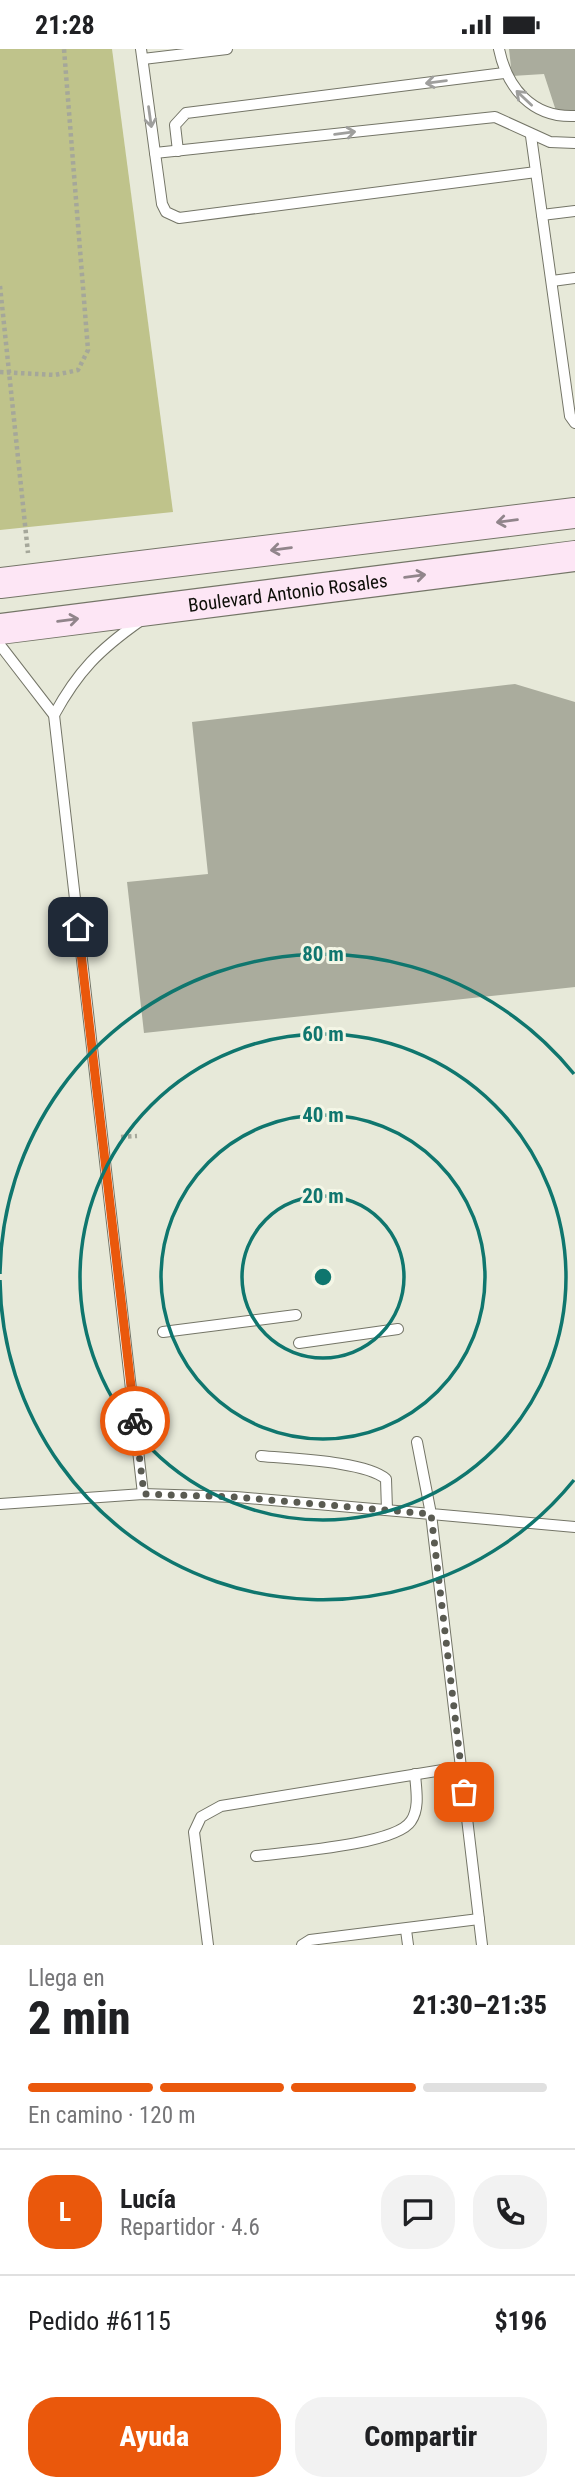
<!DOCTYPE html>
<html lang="es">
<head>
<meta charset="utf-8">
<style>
	:root { --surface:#fff; --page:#f2f2f2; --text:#202124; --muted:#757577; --line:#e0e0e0; --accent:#ea580c }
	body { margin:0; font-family:"Roboto Condensed",sans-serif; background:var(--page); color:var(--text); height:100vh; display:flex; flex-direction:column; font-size:26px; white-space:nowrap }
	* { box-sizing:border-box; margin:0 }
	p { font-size:23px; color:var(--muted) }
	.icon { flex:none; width:38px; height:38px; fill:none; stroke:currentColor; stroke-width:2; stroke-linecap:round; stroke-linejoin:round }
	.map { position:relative; height:1896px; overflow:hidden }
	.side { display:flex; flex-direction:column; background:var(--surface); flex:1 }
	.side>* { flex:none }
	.pin { position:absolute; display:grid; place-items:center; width:60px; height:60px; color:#fff; margin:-30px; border-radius:14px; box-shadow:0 4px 10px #0006 }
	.courier { position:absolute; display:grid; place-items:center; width:70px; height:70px; margin:-35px; border:5px solid #ea580c; border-radius:50%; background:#fff; color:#222; box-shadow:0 2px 9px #0007 }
	.head em { font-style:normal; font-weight:800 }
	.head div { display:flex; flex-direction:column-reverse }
	.head { display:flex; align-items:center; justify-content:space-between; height:119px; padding:0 28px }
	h1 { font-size:46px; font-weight:800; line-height:52px }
	.bar { display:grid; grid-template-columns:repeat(4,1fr); gap:10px 7px; align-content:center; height:84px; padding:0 28px }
	.bar i { height:9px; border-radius:5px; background:var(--line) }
	.bar .on { background:var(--accent) }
	.bar p { grid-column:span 4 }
	.line { display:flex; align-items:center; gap:18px; padding:0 28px; border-top:2px solid var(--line) }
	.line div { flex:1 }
	.round { display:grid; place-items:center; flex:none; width:74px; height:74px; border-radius:28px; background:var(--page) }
	.primary-button { display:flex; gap:14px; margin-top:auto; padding:14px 28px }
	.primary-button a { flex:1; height:80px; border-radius:28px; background:var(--accent); color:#fff; font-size:28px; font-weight:800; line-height:80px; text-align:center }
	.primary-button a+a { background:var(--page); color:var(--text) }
	.status { display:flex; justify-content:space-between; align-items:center; height:49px; padding:0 35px; background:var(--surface); direction:ltr }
	.status svg { height:19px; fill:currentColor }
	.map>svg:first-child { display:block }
</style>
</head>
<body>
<div class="status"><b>21:28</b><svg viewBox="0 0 49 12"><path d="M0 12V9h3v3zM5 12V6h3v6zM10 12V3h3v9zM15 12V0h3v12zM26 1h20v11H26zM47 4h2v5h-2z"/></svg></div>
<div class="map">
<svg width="575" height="1896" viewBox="0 0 575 1896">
	<rect width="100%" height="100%" fill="#e7e9d9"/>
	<path fill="#bfc38b" d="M 0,0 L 112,0 L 173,463 L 0,481 Z"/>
	<g fill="#aaac9d">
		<path d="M 509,0 L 575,0 L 575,63 L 557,65 L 544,25 L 512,27 Z"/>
		<path d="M 515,635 L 575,653 L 575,938 L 144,984 L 127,833 L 208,825 L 192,673 Z"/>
	</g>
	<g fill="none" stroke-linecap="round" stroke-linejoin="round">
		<defs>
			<g id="service">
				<path d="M 141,0 L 155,104 L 495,68 L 550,93 L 575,94"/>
				<path d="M 499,0 C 507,39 532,69 575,67"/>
				<path d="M 143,10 L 227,0"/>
				<path d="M 531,87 L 570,367 L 575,374"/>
				<path d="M 178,102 L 175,76 L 186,64 L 504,24"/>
				<path d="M 155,104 L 162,155 L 166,163 L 179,169 L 536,123"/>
				<path d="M 542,166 L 575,162"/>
				<path d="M 552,232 L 575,229"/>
				<path d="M 0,596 L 54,666 L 143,1445"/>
				<path d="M 54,666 C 78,622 99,601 140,572"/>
				<path d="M 163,1283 L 296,1266"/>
				<path d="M 299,1294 L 398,1280"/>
				<path d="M 417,1393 L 431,1465 L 575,1478"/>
				<path d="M 261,1407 C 291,1410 365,1412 386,1430 L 387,1461"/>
				<path d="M 0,1455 L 143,1445 L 236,1448 L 431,1465 L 482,1896"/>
				<path d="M 256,1807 C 288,1803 396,1796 411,1772 C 420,1759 416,1740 415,1725"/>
				<path d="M 406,1881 L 408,1896"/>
				<path d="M 208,1896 L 194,1783 L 201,1768 L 221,1757 L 461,1718"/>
				<path d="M 302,1896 L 310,1891 L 479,1870"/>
			</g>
			<g id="secondary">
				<path d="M 0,534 L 575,464"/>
				<path id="s1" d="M 0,580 L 575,507"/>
			</g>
		</defs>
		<use href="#service" stroke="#747567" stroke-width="12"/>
		<use href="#secondary" stroke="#747567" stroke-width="32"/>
		<g stroke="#a5a79a" stroke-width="4.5" stroke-dasharray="3.5 3.5" stroke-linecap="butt">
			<path d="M 0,237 L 28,504"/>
			<path d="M 0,323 L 55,326 L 78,321 L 88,301 L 64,0"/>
			<path d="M 121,1088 L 137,1087"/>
		</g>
		<use href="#service" stroke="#fff" stroke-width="10"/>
		<use href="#secondary" stroke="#fde6f5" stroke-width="30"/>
	</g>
	<defs><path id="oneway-shaft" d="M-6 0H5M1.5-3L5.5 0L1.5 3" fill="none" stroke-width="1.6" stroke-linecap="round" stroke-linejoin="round" transform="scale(1.75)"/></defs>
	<g stroke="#9f9f9d">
		<use href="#oneway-shaft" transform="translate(436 33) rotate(173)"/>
		<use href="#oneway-shaft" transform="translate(524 49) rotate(-137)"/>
		<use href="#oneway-shaft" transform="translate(150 68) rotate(82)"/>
		<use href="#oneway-shaft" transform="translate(345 84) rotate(-7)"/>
	</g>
	<g stroke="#91858b">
		<use href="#oneway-shaft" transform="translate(507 472) rotate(173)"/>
		<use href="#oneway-shaft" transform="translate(281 500) rotate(173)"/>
		<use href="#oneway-shaft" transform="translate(415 527) rotate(-7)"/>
		<use href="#oneway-shaft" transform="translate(68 571) rotate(-7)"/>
	</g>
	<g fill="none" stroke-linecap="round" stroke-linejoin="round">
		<path stroke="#5a5b52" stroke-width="7" stroke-dasharray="0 12.6" d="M 135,1372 L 144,1445 L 236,1448 L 431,1465 L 464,1743"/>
		<path stroke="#ea580c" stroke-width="9" d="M 78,878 L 135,1372"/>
	</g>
	<g fill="none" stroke="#0f766e" stroke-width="3.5">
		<circle cx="323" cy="1228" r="81"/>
		<circle cx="323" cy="1228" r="162"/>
		<circle cx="323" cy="1228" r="243"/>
		<path d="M574 1431A323 323 0 0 1 0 1231M0 1225A323 323 0 0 1 574 1025"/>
	</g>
	<g text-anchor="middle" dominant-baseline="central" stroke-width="6" stroke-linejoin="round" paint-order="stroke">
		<g font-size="19" fill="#0e0f09" stroke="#f4f6e6">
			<text stroke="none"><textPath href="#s1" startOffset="290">Boulevard Antonio Rosales</textPath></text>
		</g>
	</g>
	<circle cx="323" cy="1228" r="10" fill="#0f766e" stroke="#f4f6e6" stroke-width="3.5"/>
	<g font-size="21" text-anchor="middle" font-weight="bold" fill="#0f766e" stroke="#f4f6e6" stroke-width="6" stroke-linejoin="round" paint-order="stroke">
		<text x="323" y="912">80 m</text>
		<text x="323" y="992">60 m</text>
		<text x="323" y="1073">40 m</text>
		<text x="323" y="1154">20 m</text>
	</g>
</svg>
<div class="pin" style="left:464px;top:1743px;background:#ea580c"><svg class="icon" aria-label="bag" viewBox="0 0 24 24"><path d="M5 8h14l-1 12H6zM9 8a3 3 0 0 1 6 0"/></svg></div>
<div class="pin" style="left:78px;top:878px;background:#1f2937"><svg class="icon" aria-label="home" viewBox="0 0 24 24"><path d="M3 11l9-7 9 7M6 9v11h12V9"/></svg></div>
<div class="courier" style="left:135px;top:1372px"><svg class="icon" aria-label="bike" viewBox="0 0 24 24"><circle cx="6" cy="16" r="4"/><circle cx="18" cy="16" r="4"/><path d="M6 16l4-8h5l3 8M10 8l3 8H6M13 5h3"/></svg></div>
</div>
<section class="side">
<div class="head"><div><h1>2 min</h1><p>Llega en</p></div><em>21:30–21:35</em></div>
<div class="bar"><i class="on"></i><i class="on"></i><i class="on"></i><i></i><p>En camino · 120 m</p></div>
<div class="line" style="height:126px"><b class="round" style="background:var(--accent);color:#fff">L</b><div><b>Lucía</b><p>Repartidor · 4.6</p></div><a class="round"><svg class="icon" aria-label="chat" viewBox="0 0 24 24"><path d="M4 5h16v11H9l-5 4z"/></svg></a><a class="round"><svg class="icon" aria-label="phone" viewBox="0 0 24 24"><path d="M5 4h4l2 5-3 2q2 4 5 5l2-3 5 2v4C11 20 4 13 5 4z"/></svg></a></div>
<div class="line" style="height:91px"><div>Pedido #6115</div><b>$196</b></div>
<div class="primary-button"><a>Ayuda</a><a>Compartir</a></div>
</section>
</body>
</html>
